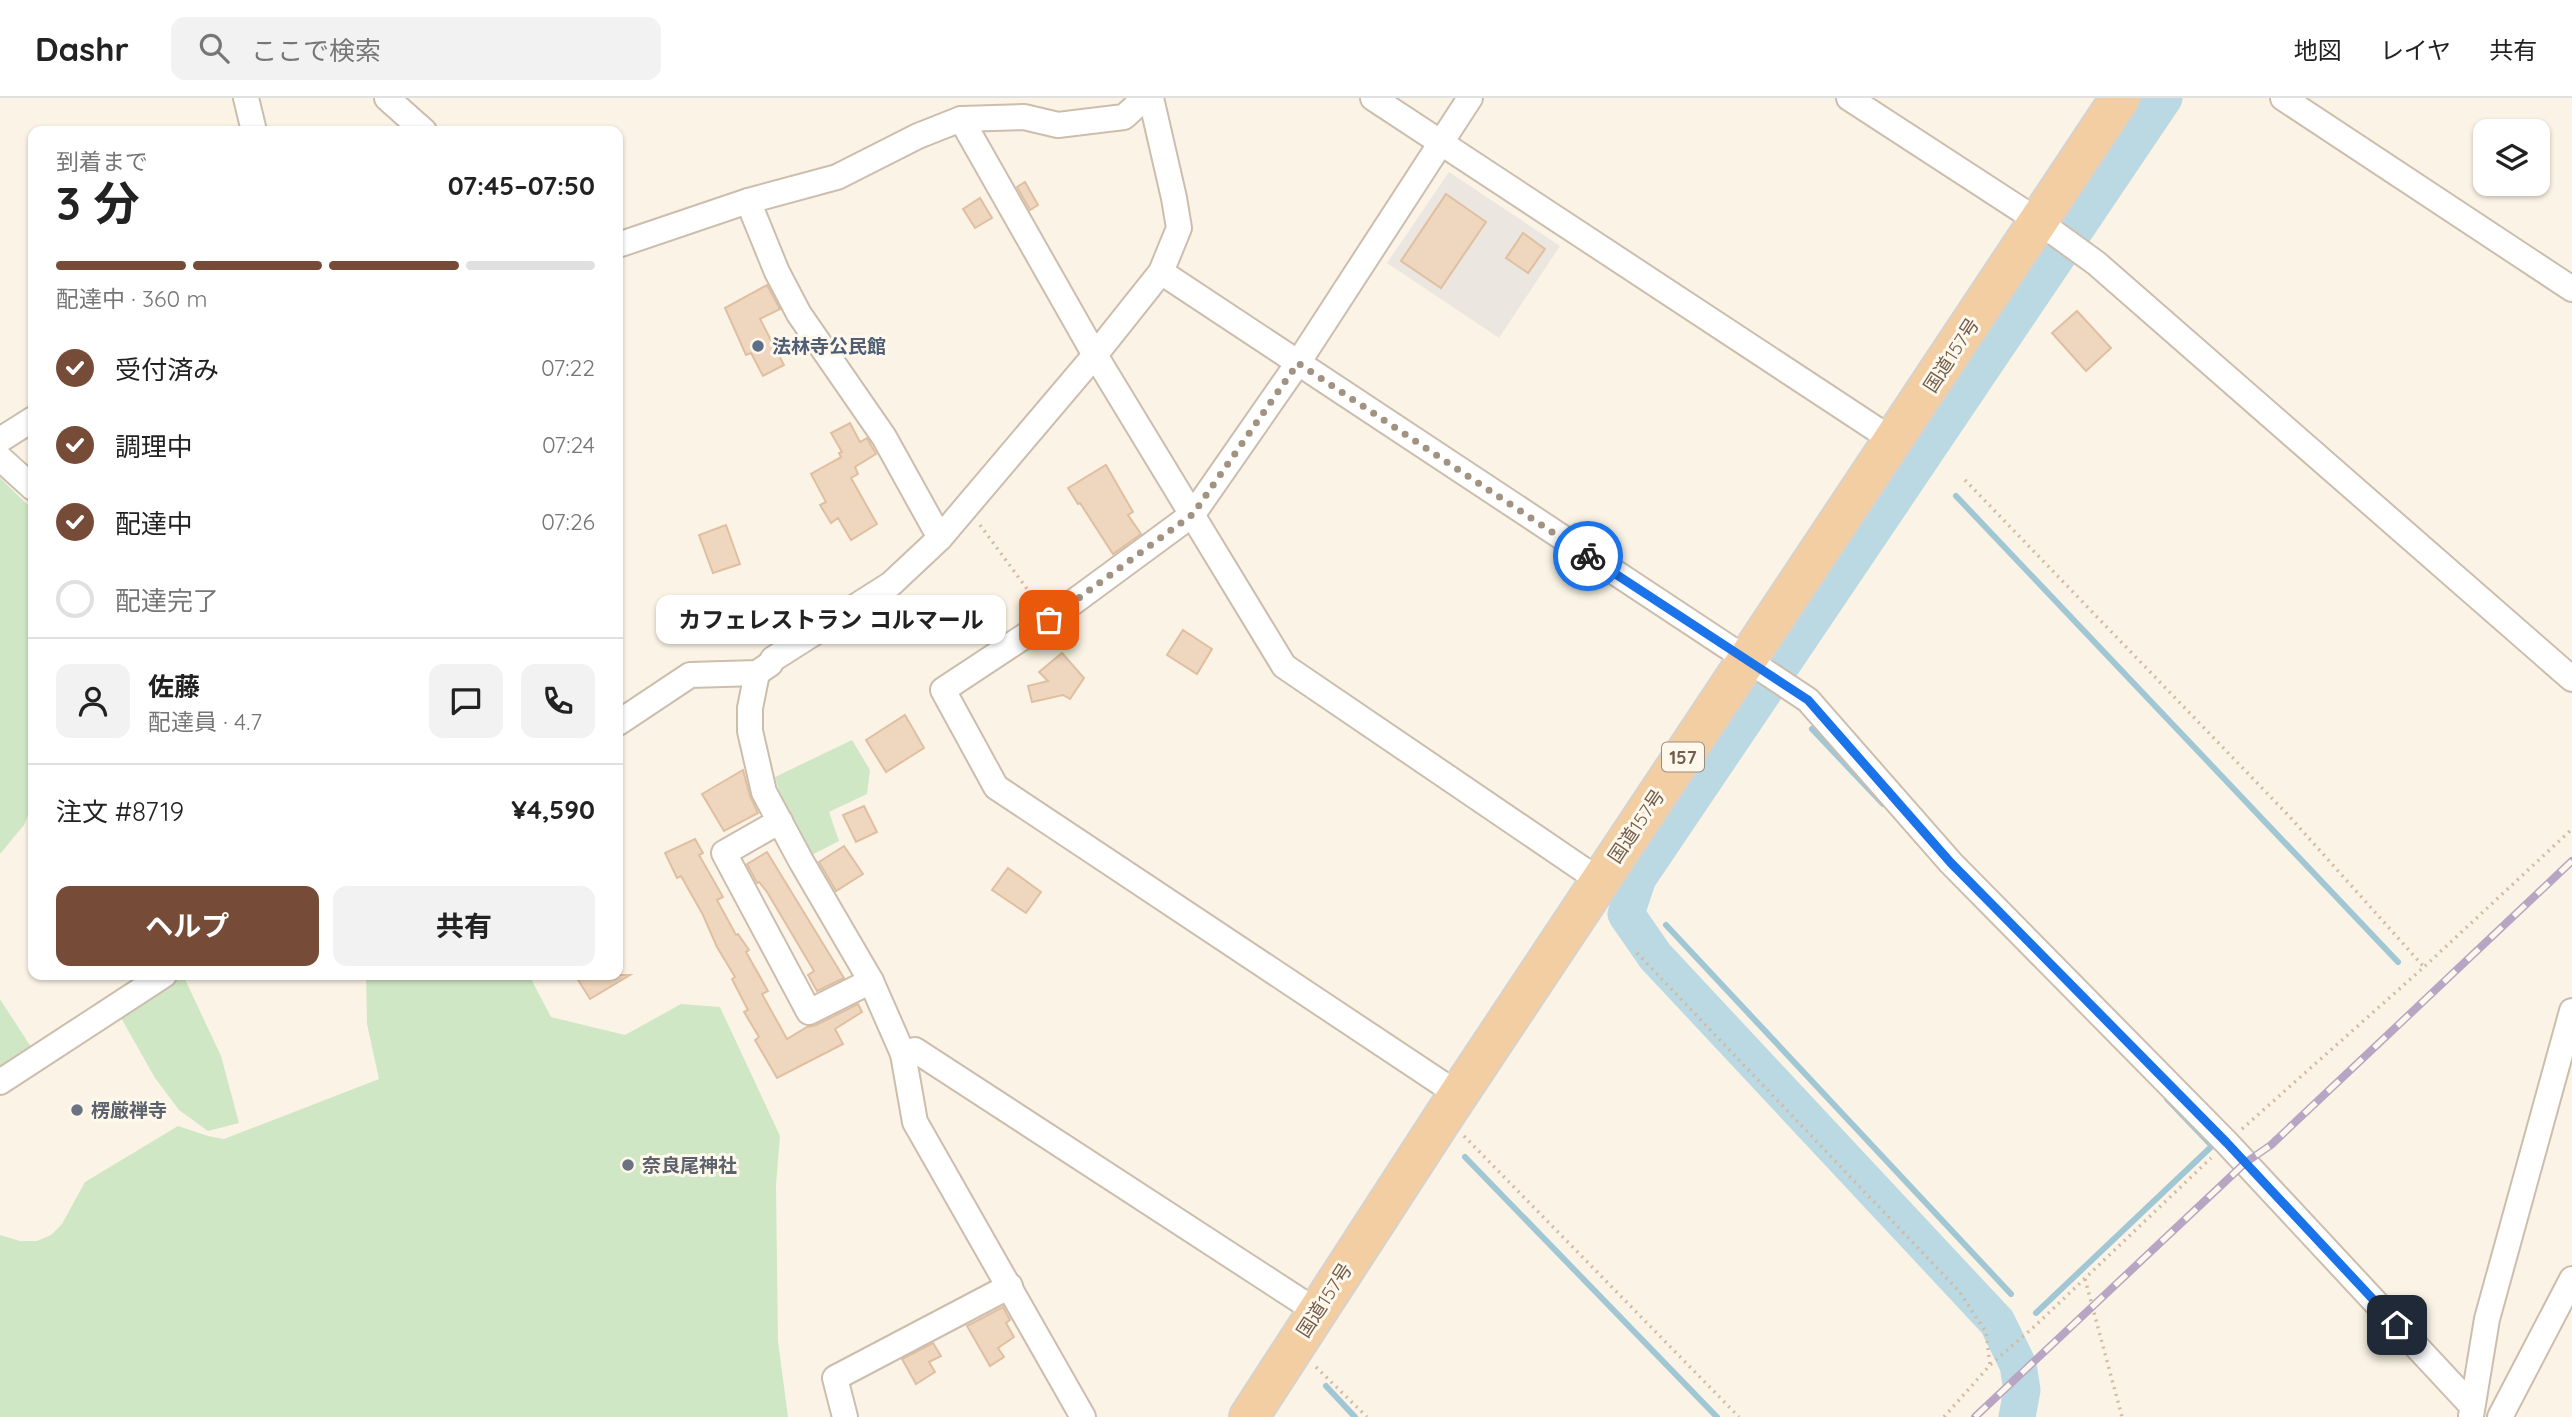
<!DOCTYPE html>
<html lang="ja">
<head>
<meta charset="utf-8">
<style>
	:root { --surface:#fff; --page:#f2f2f2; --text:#222; --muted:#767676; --line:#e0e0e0; --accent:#764c38 }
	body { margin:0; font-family:Quicksand,"Noto Sans JP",sans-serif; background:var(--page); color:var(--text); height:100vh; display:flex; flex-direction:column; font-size:26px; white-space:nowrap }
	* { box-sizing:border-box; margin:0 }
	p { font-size:23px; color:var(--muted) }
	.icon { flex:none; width:38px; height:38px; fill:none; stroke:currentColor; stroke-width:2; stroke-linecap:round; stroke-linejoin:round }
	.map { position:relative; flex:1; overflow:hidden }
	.side { position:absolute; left:28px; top:28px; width:595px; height:854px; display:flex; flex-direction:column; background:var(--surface); border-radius:14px; box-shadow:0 2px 5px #0004 }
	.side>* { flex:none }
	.buttons { position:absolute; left:2473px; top:21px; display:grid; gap:14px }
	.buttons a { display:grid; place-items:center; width:77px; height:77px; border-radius:14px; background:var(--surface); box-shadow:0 2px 5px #0004; font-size:35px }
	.pin { position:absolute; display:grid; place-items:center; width:60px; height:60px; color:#fff; margin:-30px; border-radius:14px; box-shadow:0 4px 10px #0006 }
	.courier { position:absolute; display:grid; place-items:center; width:70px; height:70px; margin:-35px; border:5px solid #1a73e8; border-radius:50%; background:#fff; color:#222; box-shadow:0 2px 9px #0007 }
	.bubble { position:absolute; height:49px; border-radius:14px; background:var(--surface); box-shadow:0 2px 5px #0004; font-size:23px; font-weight:700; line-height:49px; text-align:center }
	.overview em { font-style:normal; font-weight:700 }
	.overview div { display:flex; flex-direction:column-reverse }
	.overview { display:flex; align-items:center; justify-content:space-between; height:119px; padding:0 28px }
	h1 { font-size:46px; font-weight:700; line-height:52px }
	.bar { display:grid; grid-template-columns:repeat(4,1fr); gap:10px 7px; align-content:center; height:84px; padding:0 28px }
	.bar i { height:9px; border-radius:5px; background:var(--line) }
	.bar .on { background:var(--accent) }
	.bar p { grid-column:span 4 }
	.line { display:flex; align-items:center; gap:18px; padding:0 28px; border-top:2px solid var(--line) }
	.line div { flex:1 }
	.round { display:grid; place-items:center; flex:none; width:74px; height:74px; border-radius:14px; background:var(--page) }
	ol { padding:0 28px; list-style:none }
	li { display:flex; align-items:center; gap:21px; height:77px }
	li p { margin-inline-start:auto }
	li .icon { padding:7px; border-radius:50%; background:var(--accent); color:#fff; stroke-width:4 }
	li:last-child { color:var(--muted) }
	li i { width:38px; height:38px; border:4px solid var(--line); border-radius:50% }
	.cta { display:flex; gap:14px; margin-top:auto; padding:14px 28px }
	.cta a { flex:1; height:80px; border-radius:14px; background:var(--accent); color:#fff; font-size:28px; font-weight:700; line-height:80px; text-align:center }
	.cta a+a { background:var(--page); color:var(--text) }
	header { display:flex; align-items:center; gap:42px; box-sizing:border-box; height:98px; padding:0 35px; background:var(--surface); border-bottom:2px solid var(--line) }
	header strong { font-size:33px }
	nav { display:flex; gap:38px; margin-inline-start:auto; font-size:24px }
	.search { width:490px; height:63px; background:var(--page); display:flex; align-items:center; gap:18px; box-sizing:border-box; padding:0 24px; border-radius:14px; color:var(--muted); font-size:26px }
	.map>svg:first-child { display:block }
</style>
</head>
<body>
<header>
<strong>Dashr</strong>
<div class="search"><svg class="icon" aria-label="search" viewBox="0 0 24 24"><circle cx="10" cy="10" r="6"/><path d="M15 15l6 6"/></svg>ここで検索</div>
<nav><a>地図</a><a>レイヤ</a><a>共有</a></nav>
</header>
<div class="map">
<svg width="2572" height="1319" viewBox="0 0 2572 1319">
	<rect width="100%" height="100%" fill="#fbf4e6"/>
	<path fill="#ebe6df" d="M 1449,74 L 1560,148 L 1499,240 L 1387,165 Z"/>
	<g fill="#d0e7c5">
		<path d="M 0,380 L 28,407 L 33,423 L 33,644 L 31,675 L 33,704 L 24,727 L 0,756 Z"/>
		<path d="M 852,642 L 870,672 L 867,696 L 829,714 L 839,743 L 804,761 L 788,724 L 775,679 Z"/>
		<path d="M 183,877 L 221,958 L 239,1025 L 208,1033 L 179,1012 L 155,980 L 116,911 Z"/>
		<path d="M 366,877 L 529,877 L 551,919 L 625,937 L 681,906 L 720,909 L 780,1038 L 776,1087 L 778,1243 L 788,1319 L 0,1319 L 0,1137 L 20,1143 L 37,1143 L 51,1137 L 62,1126 L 85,1084 L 178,1028 L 208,1038 L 224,1041 L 379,981 L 367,926 Z"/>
		<path d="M 0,901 L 31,949 L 0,971 Z"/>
	</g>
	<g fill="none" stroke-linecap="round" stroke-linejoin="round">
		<g stroke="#a2c7d4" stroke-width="6">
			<path d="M 1956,398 L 2398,864"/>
			<path d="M 1812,631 L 1883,706"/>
			<path d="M 1666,827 L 2011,1196"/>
			<path d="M 1465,1059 L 1717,1319"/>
			<path d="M 2036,1215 L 2212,1048 L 2167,1001"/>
			<path d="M 1326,1288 L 1355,1319"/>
		</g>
		<path stroke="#bbd9e3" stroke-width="37" d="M 2017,1319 L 2022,1292 L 2018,1267 L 1997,1224 L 1655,858 L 1626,816 L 1638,780 L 2164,0"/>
	</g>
	<g fill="#eed6bf" stroke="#e0bfa1" stroke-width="2">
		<path d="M 1025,84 L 1038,107 L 1030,112 L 1017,89 Z"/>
		<path d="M 1446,96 L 1486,124 L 1441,190 L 1401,163 Z"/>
		<path d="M 980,100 L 992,120 L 975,130 L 963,111 Z"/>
		<path d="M 1523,135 L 1545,151 L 1528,175 L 1506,160 Z"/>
		<path d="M 767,187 L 780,211 L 760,221 L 784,267 L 763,278 L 751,255 L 746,257 L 725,210 Z"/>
		<path d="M 2077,213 L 2111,250 L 2086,273 L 2052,235 Z"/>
		<path d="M 850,325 L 860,344 L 867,340 L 876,356 L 855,369 L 858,376 L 851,380 L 877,426 L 851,442 L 838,420 L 831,425 L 820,407 L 826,404 L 811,376 L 841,359 L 839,355 L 842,354 L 831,335 Z"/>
		<path d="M 1106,367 L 1133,414 L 1128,417 L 1141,436 L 1113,456 L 1080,405 L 1078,406 L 1068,390 Z"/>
		<path d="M 726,427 L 740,466 L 713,475 L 699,437 Z"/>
		<path d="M 1183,532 L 1212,551 L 1197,576 L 1167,557 Z"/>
		<path d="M 1062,555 L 1084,580 L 1070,601 L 1063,597 L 1032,604 L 1028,588 L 1048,583 L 1039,574 Z"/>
		<path d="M 905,617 L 924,650 L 886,674 L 866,642 Z"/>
		<path d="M 743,672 L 750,698 L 758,715 L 724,733 L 702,696 Z"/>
		<path d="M 864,708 L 877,734 L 856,744 L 843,717 Z"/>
		<path d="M 695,741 L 703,755 L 699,757 L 723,799 L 717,802 L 736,837 L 738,836 L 749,852 L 746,854 L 768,893 L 762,896 L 787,941 L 807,929 L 816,927 L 858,906 L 862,914 L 835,931 L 843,946 L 777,980 L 755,942 L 759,939 L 744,914 L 748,912 L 732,881 L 735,879 L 717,849 L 703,817 L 681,778 L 677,780 L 665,755 Z"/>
		<path d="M 844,748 L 863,776 L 836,793 L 819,764 Z"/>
		<path d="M 767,754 L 844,880 L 817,893 L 808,877 L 814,873 L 767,794 L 759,784 L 757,785 L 747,766 Z"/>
		<path d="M 1008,770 L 1041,794 L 1026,815 L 992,792 Z"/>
		<path d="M 575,877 L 630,877 L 590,901 Z"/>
		<path d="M 1003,1209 L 1010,1222 L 1006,1225 L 1014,1239 L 998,1250 L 1004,1259 L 990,1268 L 967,1228 Z"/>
		<path d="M 933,1245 L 941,1258 L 929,1264 L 935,1274 L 916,1286 L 902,1261 Z"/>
	</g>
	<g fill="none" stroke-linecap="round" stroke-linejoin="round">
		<defs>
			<g id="minor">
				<path d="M 246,0 L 254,33"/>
				<path d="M 387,0 L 424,33"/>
				<path d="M 1373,0 L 1894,343"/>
				<path d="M 1849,0 L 2038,123 L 2096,165 L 2572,581"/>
				<path d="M 2283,0 L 2572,191"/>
				<path d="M 961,21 L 1095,257 L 1284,568 L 1600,783"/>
				<path d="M 748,103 L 777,174 L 799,216 L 884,339 L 940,440"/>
				<path d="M 618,147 L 748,103 L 837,79 L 918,38 L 961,21 L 1024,19 L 1058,27 L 1124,19 L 1136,8 L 1151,0"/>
				<path d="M 1161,174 L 1808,602 L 1951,765 L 2227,1045 L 2472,1308"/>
				<path d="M 0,342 L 33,321"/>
				<path d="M 0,360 L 33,390"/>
				<path d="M 757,575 L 750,610 L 750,633 L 764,694 L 801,763 L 871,883 L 903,956 L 915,1024 L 1083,1319"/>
				<path d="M 618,625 L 690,577 L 757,575 L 770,566 L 773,561 L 891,486 L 940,440 L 1095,257 L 1161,174 L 1179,130 L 1174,100 L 1151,0"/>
				<path d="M 780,723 L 724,755 L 809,914 L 871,883"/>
				<path d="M 903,956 L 915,952 L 1316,1213"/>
				<path d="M 0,984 L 164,877"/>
				<path d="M 1459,997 L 996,689 L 943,592 L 1049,522 L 1193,416 L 1298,265 L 1470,0"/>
				<path d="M 2471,1318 L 2487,1221 L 2572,913"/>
				<path d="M 845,1319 L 835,1280 L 1010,1188"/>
				<path d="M 2500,1319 L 2572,1181"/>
			</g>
			<path id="trunk" d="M 1249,1319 L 1444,1018 L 2120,0"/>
		</defs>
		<use href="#minor" stroke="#ccbdad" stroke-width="28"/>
		<use href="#trunk" stroke="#d8d2cd" stroke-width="42"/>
		<g stroke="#d3baa2" stroke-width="3.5" stroke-dasharray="2 5" stroke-linecap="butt">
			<path d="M 1965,382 L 2289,718 L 2424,869"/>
			<path d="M 980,427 L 1036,503"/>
			<path d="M 1637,855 L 1959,1193 L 1986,1234 L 1990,1267"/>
			<path d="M 2242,1031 L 2424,869 L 2572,731"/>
			<path d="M 1464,1038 L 1739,1319"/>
			<path d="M 2085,1181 L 2122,1319"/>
			<path d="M 1316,1269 L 1367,1319"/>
			<path d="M 1944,1319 L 1990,1267 L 2035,1228 L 2211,1060"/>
		</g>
		<use href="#minor" stroke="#fff" stroke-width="24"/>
		<use href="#trunk" stroke="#f2cea2" stroke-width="38"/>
		<defs>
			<path id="rail" d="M 1975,1319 L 2245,1065 L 2271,1047 L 2572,763"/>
		</defs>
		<use href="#rail" stroke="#b8a5c3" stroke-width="8"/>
		<use href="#rail" stroke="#fef8ec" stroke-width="5" stroke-dasharray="16" stroke-linecap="butt"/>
	</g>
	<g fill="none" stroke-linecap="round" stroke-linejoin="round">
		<path stroke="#a29282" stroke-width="7" stroke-dasharray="0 12.6" d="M 1049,522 L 1193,416 L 1298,265 L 1588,458"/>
		<path stroke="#1a73e8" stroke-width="9" d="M 1588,458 L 1808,602 L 1951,765 L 2227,1045 L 2397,1227"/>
	</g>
	<circle fill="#5c6f8a" stroke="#fef8ec" stroke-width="2.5" cx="758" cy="248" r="7"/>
	<g fill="#6b7280" stroke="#fef8ec" stroke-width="2.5">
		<circle cx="77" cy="1012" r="7"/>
		<circle cx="628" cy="1067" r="7"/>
	</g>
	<g text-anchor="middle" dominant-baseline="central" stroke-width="6" stroke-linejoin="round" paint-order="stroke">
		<rect fill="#fef8ec" stroke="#9c8c7c" stroke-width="2" x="1662" y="644.5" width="42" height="29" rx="5"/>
		<g font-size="18" font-weight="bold" fill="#725d4c">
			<text x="1683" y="659">157</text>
		</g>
		<g font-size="19" font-weight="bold" fill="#4e5e75" stroke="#fef8ec" text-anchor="start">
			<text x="772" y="248">法林寺公民館</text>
		</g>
		<g font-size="19" fill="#725d4c" stroke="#fef8ec">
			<text transform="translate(1951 257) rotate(-57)">国道157号</text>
			<text transform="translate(1636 728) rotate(-56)">国道157号</text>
			<text transform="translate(1324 1202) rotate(-57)">国道157号</text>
		</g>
		<g font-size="19" font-weight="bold" fill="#5b616d" stroke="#fef8ec" text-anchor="start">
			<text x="91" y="1012">楞厳禅寺</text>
			<text x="642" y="1067">奈良尾神社</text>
		</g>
	</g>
</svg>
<div class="buttons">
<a><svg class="icon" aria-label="layers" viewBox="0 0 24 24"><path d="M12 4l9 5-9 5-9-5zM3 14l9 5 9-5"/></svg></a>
</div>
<div class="pin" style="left:1049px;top:522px;background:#ea580c"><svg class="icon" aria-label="bag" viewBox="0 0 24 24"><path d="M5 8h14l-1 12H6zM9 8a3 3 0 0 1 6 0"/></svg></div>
<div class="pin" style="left:2397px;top:1227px;background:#1f2937"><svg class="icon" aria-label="home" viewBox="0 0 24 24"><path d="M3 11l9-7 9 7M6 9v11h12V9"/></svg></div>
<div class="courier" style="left:1588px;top:458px"><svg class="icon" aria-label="bike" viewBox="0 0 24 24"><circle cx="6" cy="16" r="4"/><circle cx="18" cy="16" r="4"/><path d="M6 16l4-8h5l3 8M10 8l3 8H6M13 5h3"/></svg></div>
<div class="bubble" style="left:656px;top:497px;width:350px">カフェレストラン コルマール</div>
<section class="side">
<div class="overview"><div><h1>3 分</h1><p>到着まで</p></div><em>07:45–07:50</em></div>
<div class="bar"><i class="on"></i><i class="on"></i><i class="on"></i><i></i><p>配達中 · 360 m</p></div>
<ol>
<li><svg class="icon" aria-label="check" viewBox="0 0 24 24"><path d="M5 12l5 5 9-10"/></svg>受付済み<p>07:22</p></li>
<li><svg class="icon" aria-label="check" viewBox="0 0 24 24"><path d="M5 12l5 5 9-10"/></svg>調理中<p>07:24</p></li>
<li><svg class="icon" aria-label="check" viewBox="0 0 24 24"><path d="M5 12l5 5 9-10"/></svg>配達中<p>07:26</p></li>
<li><i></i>配達完了</li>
</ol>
<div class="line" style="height:126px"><a class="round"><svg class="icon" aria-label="person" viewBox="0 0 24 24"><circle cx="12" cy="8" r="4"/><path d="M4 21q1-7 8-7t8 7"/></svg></a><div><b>佐藤</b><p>配達員 · 4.7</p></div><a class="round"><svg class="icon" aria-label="chat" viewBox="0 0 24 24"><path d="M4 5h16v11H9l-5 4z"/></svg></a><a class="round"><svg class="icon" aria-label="phone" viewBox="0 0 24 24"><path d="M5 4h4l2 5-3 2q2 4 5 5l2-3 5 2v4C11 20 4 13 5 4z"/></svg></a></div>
<div class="line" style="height:91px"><div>注文 #8719</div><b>¥4,590</b></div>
<div class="cta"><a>ヘルプ</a><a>共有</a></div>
</section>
</div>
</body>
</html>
